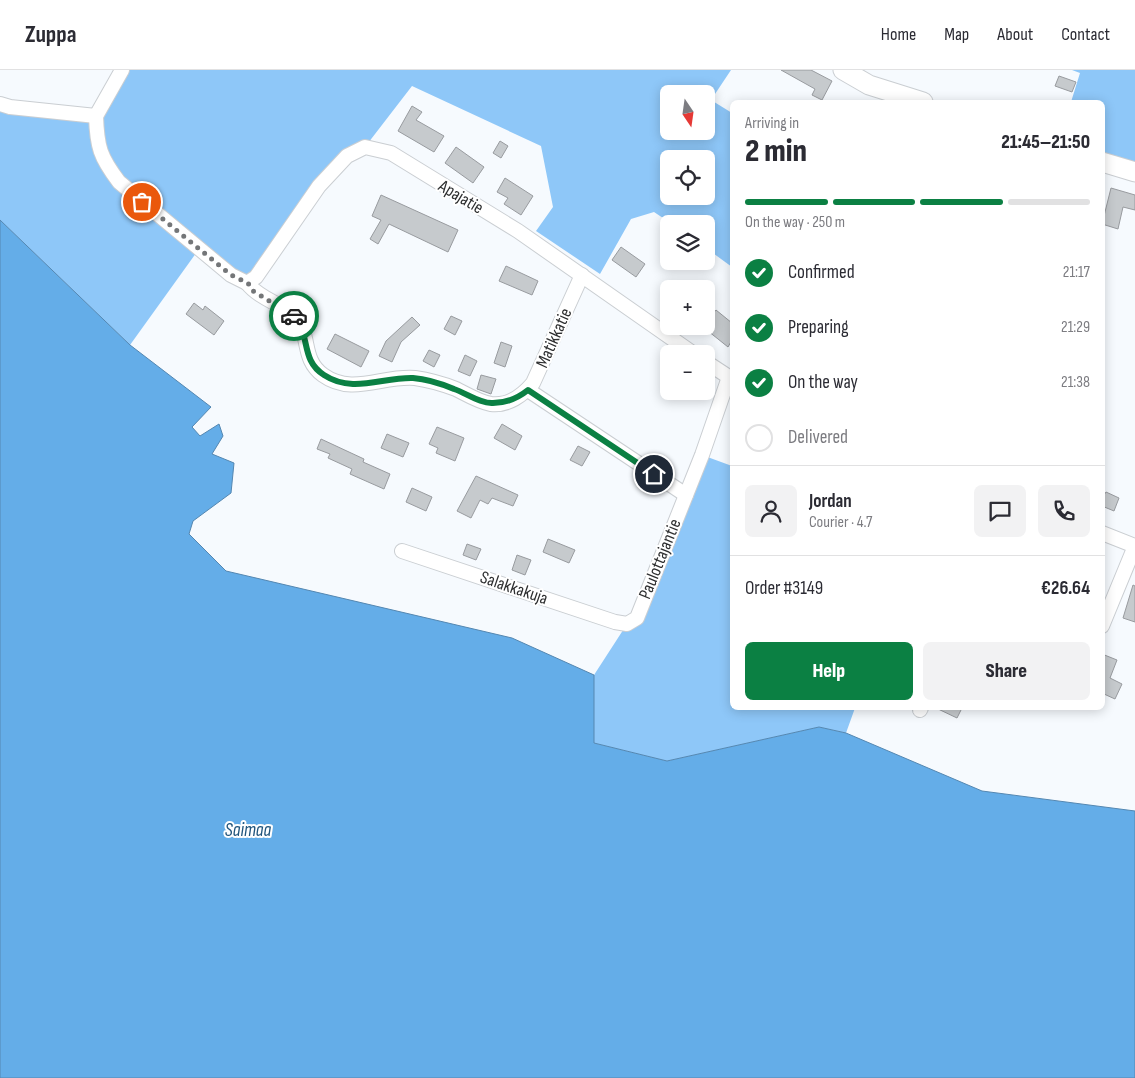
<!DOCTYPE html>
<html lang="en">
<head>
<meta charset="utf-8">
<style>
	:root { --surface:#fff; --page:#f2f2f3; --text:#2b2b33; --muted:#7c7c81; --line:#e1e1e2; --accent:#0b8043 }
	body { margin:0; font-family:"Sofia Sans Condensed",sans-serif; background:var(--page); color:var(--text); height:100vh; display:flex; flex-direction:column; font-size:19px; white-space:nowrap }
	* { box-sizing:border-box; margin:0 }
	p { font-size:16px; color:var(--muted) }
	.icon { flex:none; width:28px; height:28px; fill:none; stroke:currentColor; stroke-width:2; stroke-linecap:round; stroke-linejoin:round }
	.map { position:relative; flex:1; overflow:hidden }
	.drawer { position:absolute; left:730px; top:30px; width:375px; height:610px; display:flex; flex-direction:column; background:var(--surface); border-radius:8px; box-shadow:0 2px 12px #0003 }
	.drawer>* { flex:none }
	.needle { width:32px; rotate:167deg }
	.tools { position:absolute; left:660px; top:15px; display:grid; gap:10px }
	.tools a { display:grid; place-items:center; width:55px; height:55px; border-radius:8px; background:var(--surface); box-shadow:0 2px 12px #0003; font-size:25px }
	.pin { position:absolute; display:grid; place-items:center; width:42px; height:42px; color:#fff; margin:-21px; border:2px solid #fff; border-radius:50%; box-shadow:0 1px 5px #0007 }
	.courier { position:absolute; display:grid; place-items:center; width:50px; height:50px; margin:-25px; border:4px solid #0b8043; border-radius:50%; background:#fff; color:#222; box-shadow:0 1px 6px #0007 }
	.headline em { font-style:normal; font-weight:800 }
	.headline div { display:flex; flex-direction:column-reverse }
	.headline { display:flex; align-items:center; justify-content:space-between; height:85px; padding:0 15px }
	h1 { font-size:32px; font-weight:800; line-height:38px }
	.bar { display:grid; grid-template-columns:repeat(4,1fr); gap:8px 5px; align-content:center; height:60px; padding:0 15px }
	.bar i { height:6px; border-radius:4px; background:var(--line) }
	.bar .active { background:var(--accent) }
	.bar p { grid-column:span 4 }
	.line { display:flex; align-items:center; gap:12px; padding:0 15px; border-top:1px solid var(--line) }
	.line div { flex:1 }
	.round { display:grid; place-items:center; flex:none; width:52px; height:52px; border-radius:8px; background:var(--page) }
	ol { padding:0 15px; list-style:none }
	li { display:flex; align-items:center; gap:15px; height:55px }
	li p { margin-inline-start:auto }
	li .icon { padding:5px; border-radius:50%; background:var(--accent); color:#fff; stroke-width:4 }
	li:last-child { color:var(--muted) }
	li i { width:28px; height:28px; border:2px solid var(--line); border-radius:50% }
	.button { display:flex; gap:10px; margin-top:auto; padding:10px 15px }
	.button a { flex:1; height:58px; border-radius:8px; background:var(--accent); color:#fff; font-size:20px; font-weight:800; line-height:58px; text-align:center }
	.button a+a { background:var(--page); color:var(--text) }
	header { display:flex; align-items:center; gap:30px; box-sizing:border-box; height:70px; padding:0 25px; background:var(--surface); border-bottom:1px solid var(--line) }
	header strong { font-size:24px }
	nav { display:flex; gap:28px; margin-inline-start:auto; font-size:18px }
	.map>svg:first-child { display:block }
</style>
</head>
<body>
<header>
<strong>Zuppa</strong>
<nav><a>Home</a><a>Map</a><a>About</a><a>Contact</a></nav>
</header>
<div class="map">
<svg width="1135" height="1008" viewBox="0 0 1135 1008">
	<rect width="100%" height="100%" fill="#f6fafe"/>
	<g fill="#8ec7f8" fill-rule="evenodd">
		<path d="M 122,0 L 731,0 L 711,30 L 732,43 L 732,197 L 706,178 L 706,154 L 672,154 L 654,142 L 631,149 L 600,204 L 536,161 L 553,137 L 541,76 L 412,16 L 365,77 L 347,86 L 247,213 L 199,179 L 130,275 L 0,150 L 0,34 L 96,46 ZM 669,24 L 706,24 L 706,61 L 669,61 ZM 669,89 L 706,89 L 706,126 L 669,126 Z"/>
		<path d="M 1072,0 L 1135,0 L 1135,95 L 1103,84 L 1102,32 L 1071,32 L 1080,3 Z"/>
		<path d="M 702,385 L 732,396 L 732,638 L 855,638 L 846,663 L 819,657 L 667,691 L 594,673 L 594,605 L 627,554 Z"/>
	</g>
	<path fill="#64ade8" stroke="#5487b1" d="M 0,150 L 130,275 L 211,337 L 192,357 L 200,366 L 219,354 L 223,366 L 212,384 L 234,393 L 231,423 L 193,451 L 189,464 L 226,501 L 512,568 L 594,605 L 594,673 L 667,691 L 819,657 L 846,663 L 982,721 L 1135,741 L 1135,1008 L 0,1008 Z"/>
	<g fill="#c6cacd" stroke="#989b9f">
		<path d="M 781,0 L 811,0 L 832,11 L 822,30 L 812,25 L 815,19 Z"/>
		<path d="M 1059,6 L 1076,12 L 1072,22 L 1055,16 Z"/>
		<path d="M 412,36 L 422,42 L 416,50 L 444,66 L 434,82 L 398,61 Z"/>
		<path d="M 500,71 L 508,76 L 501,88 L 493,83 Z"/>
		<path d="M 456,77 L 484,97 L 473,113 L 445,93 Z"/>
		<path d="M 505,108 L 533,126 L 521,145 L 504,134 L 508,128 L 497,122 Z"/>
		<path d="M 1111,118 L 1135,125 L 1135,140 L 1123,137 L 1118,159 L 1102,154 Z"/>
		<path d="M 381,125 L 458,160 L 448,182 L 389,154 L 378,174 L 370,169 L 381,150 L 372,146 Z"/>
		<path d="M 621,177 L 645,194 L 636,207 L 612,190 Z"/>
		<path d="M 506,196 L 538,211 L 532,225 L 499,211 Z"/>
		<path d="M 194,233 L 203,240 L 205,236 L 224,251 L 214,265 L 186,244 Z"/>
		<path d="M 716,240 L 732,253 L 732,270 L 728,277 L 703,257 L 706,256 L 706,252 Z"/>
		<path d="M 451,246 L 462,251 L 455,265 L 444,259 Z"/>
		<path d="M 412,247 L 420,255 L 401,272 L 392,292 L 379,286 L 386,271 Z"/>
		<path d="M 335,264 L 369,281 L 361,297 L 327,279 Z"/>
		<path d="M 501,272 L 512,276 L 505,297 L 494,293 Z"/>
		<path d="M 429,280 L 440,285 L 434,297 L 423,291 Z"/>
		<path d="M 465,285 L 477,291 L 470,306 L 458,301 Z"/>
		<path d="M 481,305 L 496,309 L 491,324 L 477,319 Z"/>
		<path d="M 502,354 L 522,366 L 515,380 L 494,368 Z"/>
		<path d="M 437,357 L 464,368 L 455,391 L 436,383 L 438,378 L 429,374 Z"/>
		<path d="M 387,364 L 409,373 L 403,387 L 381,378 Z"/>
		<path d="M 321,369 L 364,389 L 363,392 L 390,404 L 384,419 L 350,404 L 352,399 L 328,388 L 330,384 L 317,379 Z"/>
		<path d="M 578,376 L 590,382 L 582,396 L 570,390 Z"/>
		<path d="M 476,406 L 518,425 L 513,436 L 492,428 L 488,434 L 480,430 L 471,448 L 457,441 Z"/>
		<path d="M 412,418 L 432,427 L 426,441 L 406,432 Z"/>
		<path d="M 1106,422 L 1119,428 L 1114,441 L 1102,436 L 1102,428 Z"/>
		<path d="M 548,469 L 575,480 L 569,493 L 543,482 Z"/>
		<path d="M 467,474 L 481,479 L 476,490 L 463,485 Z"/>
		<path d="M 517,485 L 531,490 L 525,505 L 512,500 Z"/>
		<path d="M 1133,515 L 1135,516 L 1135,552 L 1123,548 Z"/>
		<path d="M 1102,584 L 1117,590 L 1110,608 L 1122,614 L 1115,629 L 1104,624 L 1102,625 Z"/>
		<path d="M 936,638 L 962,638 L 957,648 Z"/>
	</g>
	<g fill="none" stroke-linecap="round" stroke-linejoin="round">
		<defs>
			<g id="street">
				<path d="M 0,34 L 10,37 L 96,46"/>
				<path d="M 96,46 C 97,77 100,87 119,112 L 231,205 L 247,213 L 256,207 L 319,116 L 347,86 L 365,77 L 391,83 L 518,161 L 694,284"/>
				<path d="M 96,46 L 122,0"/>
				<path d="M 247,213 C 260,230 286,235 296,248 C 311,266 301,289 323,305 C 352,326 383,305 415,308 C 429,310 443,314 456,319 C 466,324 479,332 491,334 C 508,336 523,325 533,313 L 582,205"/>
				<path d="M 706,292 L 732,309"/>
				<path d="M 528,320 L 686,425"/>
				<path d="M 1102,463 L 1135,476"/>
				<path d="M 402,481 L 615,552 L 627,554 L 637,548 L 702,385 L 729,307"/>
				<path d="M 1102,556 L 1135,476"/>
				<path d="M 920,640 L 921,638"/>
			</g>
			<g id="secondary">
				<path d="M 843,0 L 869,15 L 923,32"/>
				<path d="M 1102,92 L 1135,102"/>
			</g>
		</defs>
		<use href="#street" stroke="#caced2" stroke-width="16"/>
		<use href="#secondary" stroke="#caced2" stroke-width="21"/>
		<use href="#street" stroke="#fff" stroke-width="14"/>
		<use href="#secondary" stroke="#fff" stroke-width="19"/>
	</g>
	<g fill="none" stroke-linecap="round" stroke-linejoin="round">
		<path stroke="#747678" stroke-width="5" stroke-dasharray="0 9" d="M 142,132 L 231,205 L 248,213 L 253,221 L 294,246"/>
		<path stroke="#0b8043" stroke-width="6" d="M 294,246 C 311,265 300,290 324,305 C 353,324 382,307 413,308 C 427,309 442,314 454,319 C 466,323 481,334 493,333 C 507,333 518,328 528,320 L 654,404"/>
	</g>
	<g text-anchor="middle" dominant-baseline="central" stroke-width="4" stroke-linejoin="round" paint-order="stroke">
		<g font-size="18" fill="#2e2f30" stroke="#fff">
			<text transform="translate(461 127) rotate(31)">Apajatie</text>
			<text transform="translate(554 268) rotate(-66)">Matikkatie</text>
			<text transform="translate(660 489) rotate(-68)">Paulottajantie</text>
			<text transform="translate(514 518) rotate(19)">Salakkakuja</text>
		</g>
		<g font-size="19" font-style="italic" fill="#20547c" stroke="#fff">
			<text x="248" y="760">Saimaa</text>
		</g>
	</g>
</svg>
<div class="tools">
<a><svg class="needle" viewBox="-14 -14 28 28"><path d="M0-13l5 13h-10z" fill="#e53935"/><path d="M0 13l5-13h-10z" fill="#7c7c81"/></svg></a>
<a><svg class="icon" aria-label="locate" viewBox="0 0 24 24"><circle cx="12" cy="12" r="6"/><path d="M12 2v4M12 18v4M2 12h4M18 12h4"/></svg></a>
<a><svg class="icon" aria-label="layers" viewBox="0 0 24 24"><path d="M12 4l9 5-9 5-9-5zM3 14l9 5 9-5"/></svg></a>
<a>+</a>
<a>−</a>
</div>
<div class="pin" style="left:142px;top:132px;background:#ea580c"><svg class="icon" aria-label="bag" viewBox="0 0 24 24"><path d="M5 8h14l-1 12H6zM9 8a3 3 0 0 1 6 0"/></svg></div>
<div class="pin" style="left:654px;top:404px;background:#1f2937"><svg class="icon" aria-label="home" viewBox="0 0 24 24"><path d="M3 11l9-7 9 7M6 9v11h12V9"/></svg></div>
<div class="courier" style="left:294px;top:246px"><svg class="icon" aria-label="car" viewBox="0 0 24 24"><path d="M5 17H2v-5l4-1 3-4h7l3 4 3 1v5h-3M9 17h6M6 11h13"/><circle cx="7" cy="17" r="2"/><circle cx="17" cy="17" r="2"/></svg></div>
<section class="drawer">
<div class="headline"><div><h1>2 min</h1><p>Arriving in</p></div><em>21:45–21:50</em></div>
<div class="bar"><i class="active"></i><i class="active"></i><i class="active"></i><i></i><p>On the way · 250 m</p></div>
<ol>
<li><svg class="icon" aria-label="check" viewBox="0 0 24 24"><path d="M5 12l5 5 9-10"/></svg>Confirmed<p>21:17</p></li>
<li><svg class="icon" aria-label="check" viewBox="0 0 24 24"><path d="M5 12l5 5 9-10"/></svg>Preparing<p>21:29</p></li>
<li><svg class="icon" aria-label="check" viewBox="0 0 24 24"><path d="M5 12l5 5 9-10"/></svg>On the way<p>21:38</p></li>
<li><i></i>Delivered</li>
</ol>
<div class="line" style="height:90px"><a class="round"><svg class="icon" aria-label="person" viewBox="0 0 24 24"><circle cx="12" cy="8" r="4"/><path d="M4 21q1-7 8-7t8 7"/></svg></a><div><b>Jordan</b><p>Courier · 4.7</p></div><a class="round"><svg class="icon" aria-label="chat" viewBox="0 0 24 24"><path d="M4 5h16v11H9l-5 4z"/></svg></a><a class="round"><svg class="icon" aria-label="phone" viewBox="0 0 24 24"><path d="M5 4h4l2 5-3 2q2 4 5 5l2-3 5 2v4C11 20 4 13 5 4z"/></svg></a></div>
<div class="line" style="height:65px"><div>Order #3149</div><b>€26.64</b></div>
<div class="button"><a>Help</a><a>Share</a></div>
</section>
</div>
</body>
</html>
